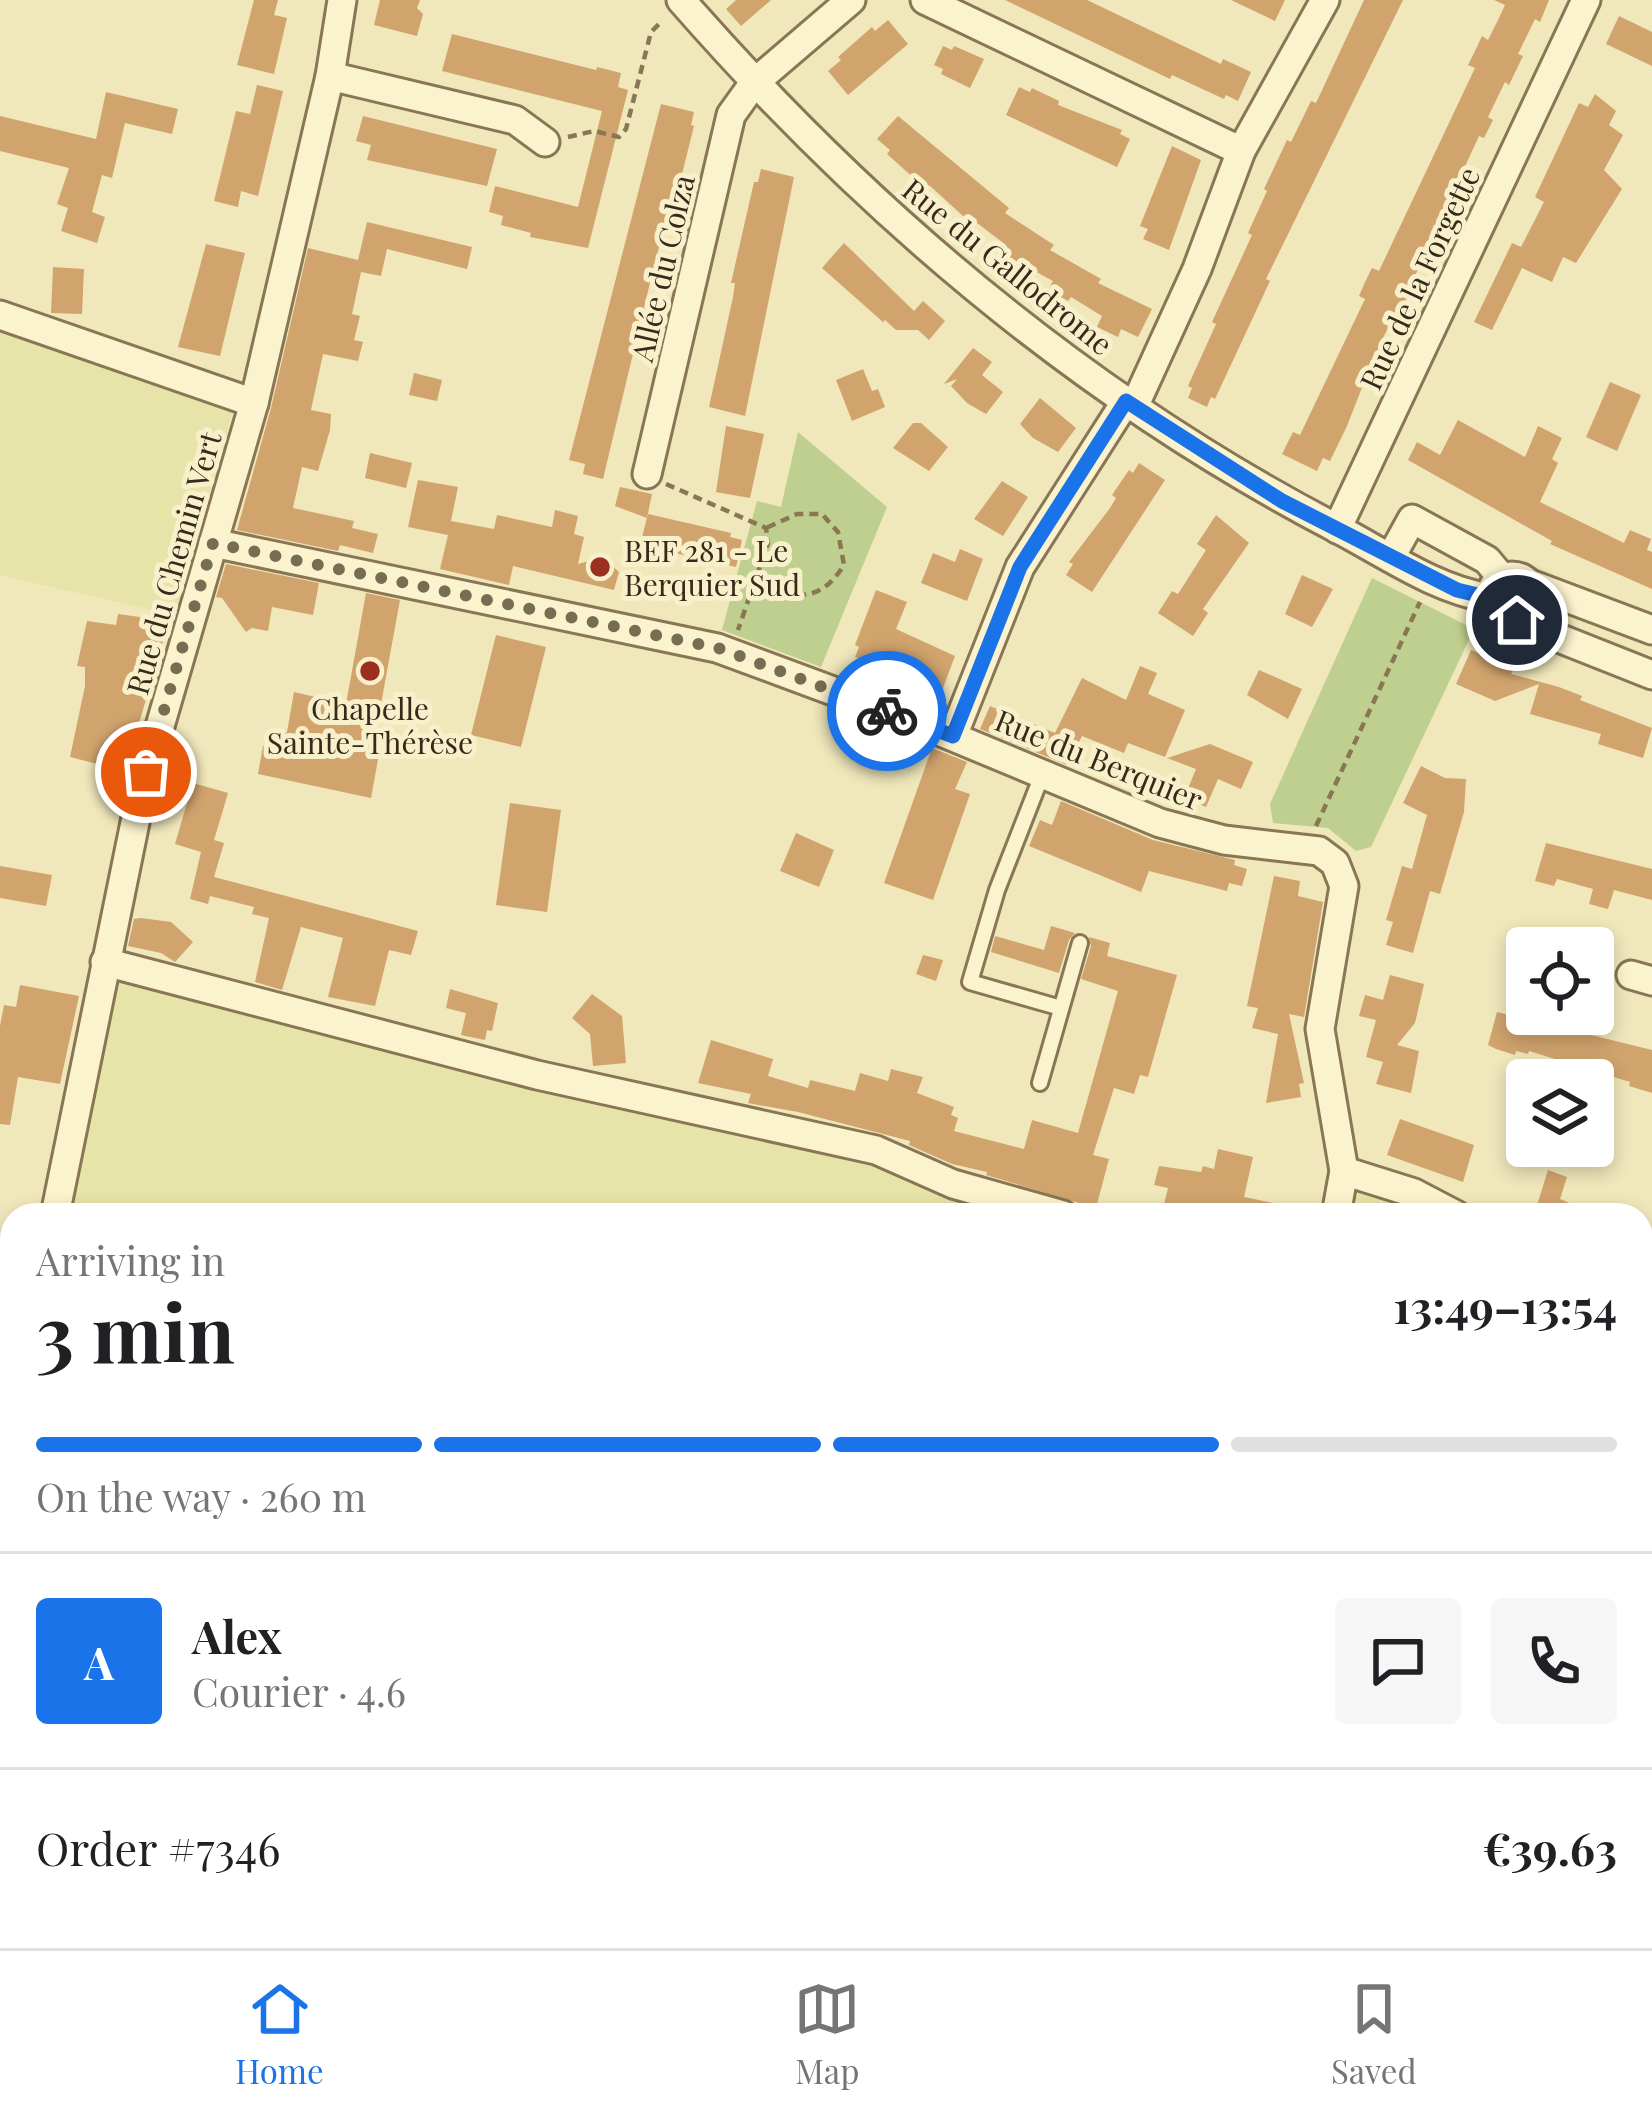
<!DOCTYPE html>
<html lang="en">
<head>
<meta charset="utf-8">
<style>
	:root { --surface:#fff; --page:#f6f6f6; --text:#202124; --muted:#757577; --line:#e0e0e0; --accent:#1a73e8 }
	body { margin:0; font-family:"Playfair Display",serif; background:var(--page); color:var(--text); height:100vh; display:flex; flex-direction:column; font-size:45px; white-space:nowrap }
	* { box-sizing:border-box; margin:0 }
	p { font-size:39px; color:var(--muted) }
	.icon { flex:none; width:66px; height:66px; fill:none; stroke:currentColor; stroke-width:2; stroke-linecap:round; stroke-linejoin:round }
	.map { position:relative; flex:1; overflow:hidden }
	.details { position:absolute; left:0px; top:1203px; width:1653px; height:747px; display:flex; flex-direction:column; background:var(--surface); border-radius:36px 36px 0 0; box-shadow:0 6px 18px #0003 }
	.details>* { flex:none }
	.controls { position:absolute; left:1506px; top:927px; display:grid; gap:24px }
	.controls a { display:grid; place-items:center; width:108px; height:108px; border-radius:12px; background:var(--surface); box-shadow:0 6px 18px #0003; font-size:60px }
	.pin { position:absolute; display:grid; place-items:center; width:102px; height:102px; color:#fff; margin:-51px; border:6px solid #fff; border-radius:50%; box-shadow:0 3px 12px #0007 }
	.courier { position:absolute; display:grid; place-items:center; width:120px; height:120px; margin:-60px; border:9px solid #1a73e8; border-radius:50%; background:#fff; color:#222; box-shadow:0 3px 15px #0007 }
	.summary em { font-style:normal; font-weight:700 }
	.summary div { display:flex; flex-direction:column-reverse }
	.summary { display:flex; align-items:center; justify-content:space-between; height:204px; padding:0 36px }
	h1 { font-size:78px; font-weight:700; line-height:90px }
	.bar { display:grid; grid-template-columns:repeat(4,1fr); gap:18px 12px; align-content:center; height:144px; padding:0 36px }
	.bar i { height:15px; border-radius:9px; background:var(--line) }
	.bar .selected { background:var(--accent) }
	.bar p { grid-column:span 4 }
	.line { display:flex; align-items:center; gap:30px; padding:0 36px; border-top:3px solid var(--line) }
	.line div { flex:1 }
	.round { display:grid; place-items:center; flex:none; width:126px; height:126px; border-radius:12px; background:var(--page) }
	.dock { display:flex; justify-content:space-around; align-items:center; height:168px; border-top:3px solid var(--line); background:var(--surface); font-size:33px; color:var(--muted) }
	.dock a { display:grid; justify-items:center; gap:6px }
	.dock .selected { color:var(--accent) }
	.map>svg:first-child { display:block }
</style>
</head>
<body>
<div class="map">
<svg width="1652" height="1948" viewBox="0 0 1652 1948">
	<rect width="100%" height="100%" fill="#f0e7bb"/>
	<g fill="#e6e4a8">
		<path d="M 0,321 L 235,403 L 174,615 L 0,575 Z"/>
		<path d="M 111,975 L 882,1163 L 1024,1215 L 66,1215 Z"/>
		<path d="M 1354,1185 L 1425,1215 L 1349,1215 Z"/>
		<path d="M 0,1230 L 12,1231 L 12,1350 L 0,1403 Z"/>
		<path d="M 1641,1300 L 1652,1304 L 1652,1515 L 1641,1532 Z"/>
		<path d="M 1641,1640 L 1652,1643 L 1652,1948 L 997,1948 L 1003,1938 L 1641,1938 Z"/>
		<path d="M 12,1647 L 12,1938 L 828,1938 L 842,1948 L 0,1948 Z"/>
	</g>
	<g fill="#bfcf8f">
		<path d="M 798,432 L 887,507 L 821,667 L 722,630 L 757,501 L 781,507 Z"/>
		<path d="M 1372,578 L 1474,629 L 1371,847 L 1356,851 L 1328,828 L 1273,823 L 1270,804 Z"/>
		<path d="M 12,1350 L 12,1647 L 0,1905 L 0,1403 Z"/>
	</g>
	<g fill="#d1a46e">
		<path d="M 254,0 L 278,0 L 274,15 L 287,18 L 274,74 L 237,65 Z"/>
		<path d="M 380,0 L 420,0 L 417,8 L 423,14 L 417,36 L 374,25 Z"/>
		<path d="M 736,0 L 771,0 L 741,26 L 726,9 Z"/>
		<path d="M 1005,0 L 1087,0 L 1221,64 L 1223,59 L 1251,72 L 1238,101 L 1226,95 L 1224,99 L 1172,75 L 1170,79 Z"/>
		<path d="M 1231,0 L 1285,0 L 1275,21 Z"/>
		<path d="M 1364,0 L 1403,0 L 1266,279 L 1270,281 L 1215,399 L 1211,397 L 1207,407 L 1188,398 L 1192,388 L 1188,386 L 1216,324 L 1212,322 L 1252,235 L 1248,233 L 1267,191 L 1264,189 L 1287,140 L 1291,142 L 1311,101 L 1316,103 Z"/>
		<path d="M 1494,0 L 1549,0 L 1540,22 L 1535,19 L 1518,54 L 1523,56 L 1509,85 L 1505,82 L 1488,117 L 1493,120 L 1484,138 L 1479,136 L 1461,175 L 1466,177 L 1457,196 L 1452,193 L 1434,231 L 1439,234 L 1430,252 L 1425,250 L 1400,316 L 1395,314 L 1378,348 L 1383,351 L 1375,367 L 1370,367 L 1347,426 L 1330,461 L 1323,458 L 1317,471 L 1282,454 L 1293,432 L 1300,435 L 1365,299 L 1359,296 L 1365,282 L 1372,268 L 1379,271 L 1475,68 L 1468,65 L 1475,51 L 1482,36 L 1488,40 L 1498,20 L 1505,5 Z"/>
		<path d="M 1619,16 L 1652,32 L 1652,66 L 1606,44 Z"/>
		<path d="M 888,20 L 908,44 L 848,95 L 828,71 L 841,60 L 838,57 L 872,27 L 875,31 Z"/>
		<path d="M 452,34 L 596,70 L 597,67 L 621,73 L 618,87 L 628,90 L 588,248 L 530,237 L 531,233 L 501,225 L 503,216 L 489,212 L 495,186 L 578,207 L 602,111 L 442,71 Z"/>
		<path d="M 943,46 L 952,50 L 954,46 L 984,59 L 970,88 L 941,74 L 943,69 L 934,65 Z"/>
		<path d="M 257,85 L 283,91 L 258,196 L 241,191 L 238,207 L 214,201 L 236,111 L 250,114 Z"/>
		<path d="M 1019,87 L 1030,92 L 1032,88 L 1059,101 L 1058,105 L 1122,130 L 1120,134 L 1130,139 L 1117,167 L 1006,115 Z"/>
		<path d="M 106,92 L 178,109 L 172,134 L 125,123 L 112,178 L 102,175 L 92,212 L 105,217 L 97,243 L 61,231 L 68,208 L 57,204 L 69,168 L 0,151 L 0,116 L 96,139 Z"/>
		<path d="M 1595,94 L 1616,111 L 1609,125 L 1623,135 L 1604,170 L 1622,189 L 1576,263 L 1563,257 L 1552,282 L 1522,268 L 1492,330 L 1474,322 L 1512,243 L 1521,247 L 1544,202 L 1535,197 L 1579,103 L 1588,107 Z"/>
		<path d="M 661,104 L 694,112 L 691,125 L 694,126 L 669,226 L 665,225 L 654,266 L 603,479 L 583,474 L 585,464 L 569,460 Z"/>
		<path d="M 363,116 L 497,149 L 487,186 L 367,160 L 371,145 L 356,141 Z"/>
		<path d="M 898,116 L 1009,208 L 1005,213 L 1054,245 L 1050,250 L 1101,279 L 1098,283 L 1152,309 L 1138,337 L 1121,329 L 1118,337 L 1097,327 L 1102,316 L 1071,297 L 1068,301 L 1048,290 L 1053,281 L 1001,253 L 1006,245 L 977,223 L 974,226 L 929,185 L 926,189 L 887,154 L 890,150 L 877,139 Z"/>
		<path d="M 1172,146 L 1201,160 L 1169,250 L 1143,239 L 1148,229 L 1140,226 Z"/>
		<path d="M 761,169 L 794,177 L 745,416 L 709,407 L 733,297 L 735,283 L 731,283 L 754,182 L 758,182 Z"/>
		<path d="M 367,222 L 472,247 L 467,269 L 387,249 L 381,276 L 361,272 L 352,314 L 360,316 L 354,340 L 363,342 L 358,361 L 323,354 L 311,410 L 331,414 L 330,430 L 318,471 L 302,467 L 293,508 L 354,521 L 352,528 L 378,534 L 373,553 L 340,545 L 338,551 L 237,530 L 271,408 L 308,248 L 358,260 Z"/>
		<path d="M 844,243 L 914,311 L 923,301 L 945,321 L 929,340 L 918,330 L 896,330 L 885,320 L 883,322 L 822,268 Z"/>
		<path d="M 206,244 L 245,253 L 220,356 L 178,347 Z"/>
		<path d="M 53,267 L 84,269 L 82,314 L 51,313 Z"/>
		<path d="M 973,348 L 992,362 L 982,375 L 1003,392 L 986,414 L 967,403 L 951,386 L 957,379 L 944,384 Z"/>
		<path d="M 863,369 L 872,391 L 878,389 L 885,407 L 852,421 L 836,380 Z"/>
		<path d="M 414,373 L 442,380 L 437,401 L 409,395 Z"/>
		<path d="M 1610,382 L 1641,395 L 1617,451 L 1586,437 Z"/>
		<path d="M 1040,398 L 1076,428 L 1058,452 L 1033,438 L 1020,424 Z"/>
		<path d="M 1458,420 L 1525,457 L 1538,426 L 1562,438 L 1552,459 L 1558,463 L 1540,502 L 1624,543 L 1630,530 L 1651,539 L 1647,550 L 1652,552 L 1652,589 L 1550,544 L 1552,541 L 1408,460 L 1417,442 L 1440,455 Z"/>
		<path d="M 913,423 L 921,423 L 948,447 L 929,471 L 893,448 Z"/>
		<path d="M 726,426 L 764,434 L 750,498 L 716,492 Z"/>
		<path d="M 370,453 L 412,463 L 406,488 L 365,478 Z"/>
		<path d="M 1139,463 L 1165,480 L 1092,592 L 1066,575 L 1073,564 L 1069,562 L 1110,508 L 1116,498 L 1112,495 L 1129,470 L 1133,473 Z"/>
		<path d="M 418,480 L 458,487 L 451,521 L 494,529 L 497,515 L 552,527 L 555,510 L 578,516 L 574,534 L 584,537 L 578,564 L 603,557 L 619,572 L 614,590 L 513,566 L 509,585 L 440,569 L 448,535 L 408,527 Z"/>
		<path d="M 1002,481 L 1028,497 L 1003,536 L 974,519 Z"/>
		<path d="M 620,487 L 652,494 L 647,518 L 615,506 Z"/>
		<path d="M 648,514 L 731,533 L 730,537 L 742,540 L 736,567 L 640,545 Z"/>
		<path d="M 1216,515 L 1249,543 L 1203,609 L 1208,613 L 1193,636 L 1158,613 L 1172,591 L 1178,594 L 1206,550 L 1197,544 Z"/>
		<path d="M 960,549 L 983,559 L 967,601 L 921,583 L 933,553 L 955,562 Z"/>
		<path d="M 226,564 L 319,583 L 313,615 L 272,607 L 268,631 L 252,628 L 246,632 L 222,598 L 216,597 Z"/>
		<path d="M 1302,575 L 1333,589 L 1312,627 L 1285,614 Z"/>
		<path d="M 876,590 L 907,602 L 896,629 L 955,656 L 943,688 L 855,657 L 859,647 L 855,645 Z"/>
		<path d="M 366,593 L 400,600 L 372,753 L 379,754 L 371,798 L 258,774 L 263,746 L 287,732 L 294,692 L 346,704 Z"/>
		<path d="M 118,614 L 169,621 L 125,771 L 70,757 L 85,686 L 85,667 L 77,666 L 87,621 L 116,625 Z"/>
		<path d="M 496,635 L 546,647 L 521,747 L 471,735 Z"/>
		<path d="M 1471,650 L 1514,669 L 1511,674 L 1559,687 L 1582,696 L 1580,700 L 1652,728 L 1643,758 L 1598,744 L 1601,734 L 1530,714 L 1539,684 L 1495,701 L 1456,684 Z"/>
		<path d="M 1140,666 L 1157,673 L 1148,694 L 1185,710 L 1165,757 L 1128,743 L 1124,753 L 1082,736 L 1067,765 L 980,729 L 990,706 L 1055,733 L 1082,678 L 1126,700 Z"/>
		<path d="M 1259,670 L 1302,689 L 1288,719 L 1247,695 Z"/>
		<path d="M 1210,744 L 1253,762 L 1241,789 L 1218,779 L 1206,807 L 1184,798 L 1196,769 L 1167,758 Z"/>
		<path d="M 932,748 L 967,762 L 955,789 L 970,794 L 933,900 L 884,883 Z"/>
		<path d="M 1421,766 L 1445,778 L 1466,779 L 1464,812 L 1440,894 L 1430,891 L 1413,953 L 1386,945 L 1393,922 L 1386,920 L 1402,866 L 1412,869 L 1427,815 L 1403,803 Z"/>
		<path d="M 193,783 L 228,793 L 214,840 L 224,843 L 214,877 L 418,931 L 411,955 L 389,950 L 375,1006 L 328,997 L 343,938 L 301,927 L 282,990 L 255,982 L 269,918 L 252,914 L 254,907 L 210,896 L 208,904 L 190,899 L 201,852 L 175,844 Z"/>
		<path d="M 1061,801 L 1153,840 L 1235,860 L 1234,865 L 1247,869 L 1242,886 L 1229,883 L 1227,891 L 1149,871 L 1141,892 L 1029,846 L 1040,820 L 1052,825 Z"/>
		<path d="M 510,803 L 561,810 L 547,912 L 496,905 Z"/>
		<path d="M 796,833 L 834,850 L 819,887 L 780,871 Z"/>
		<path d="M 1546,843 L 1652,869 L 1652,900 L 1614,890 L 1608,909 L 1589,904 L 1593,889 L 1557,879 L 1554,886 L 1535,881 Z"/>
		<path d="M 0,866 L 52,875 L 46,906 L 0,898 Z"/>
		<path d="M 1274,876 L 1300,881 L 1298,896 L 1323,902 L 1304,1017 L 1289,1014 L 1304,1083 L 1299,1084 L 1301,1097 L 1266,1103 L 1278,1034 L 1252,1028 L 1258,1008 L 1247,1006 Z"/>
		<path d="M 141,918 L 171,922 L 193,942 L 175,962 L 161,953 L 128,946 L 134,919 Z"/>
		<path d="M 1051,926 L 1075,933 L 1069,940 L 1059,973 L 991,952 L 995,936 L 1044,950 Z"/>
		<path d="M 1089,937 L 1110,943 L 1107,956 L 1177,975 L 1148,1077 L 1140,1075 L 1134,1094 L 1114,1088 L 1093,1155 L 1109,1159 L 1096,1208 L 986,1175 L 987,1172 L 952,1164 L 909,1145 L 910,1141 L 798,1112 L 748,1103 L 751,1094 L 698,1083 L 711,1040 L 773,1059 L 768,1076 L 808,1088 L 810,1080 L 855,1091 L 860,1073 L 888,1081 L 891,1069 L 923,1077 L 917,1093 L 954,1107 L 951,1115 L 958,1118 L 954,1131 L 1024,1149 L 1032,1120 L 1078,1133 L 1118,991 L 1081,979 L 1091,946 Z"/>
		<path d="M 923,955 L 943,960 L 936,981 L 916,974 Z"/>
		<path d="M 1390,975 L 1424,984 L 1415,1023 L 1397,1045 L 1419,1051 L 1411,1093 L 1376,1084 L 1383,1062 L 1366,1057 L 1376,1020 L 1359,1016 L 1365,995 L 1383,1000 Z"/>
		<path d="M 20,985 L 79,996 L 60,1084 L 18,1077 L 10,1125 L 0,1124 L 0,1026 L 4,1005 L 16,1007 Z"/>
		<path d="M 450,989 L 498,1003 L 492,1031 L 487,1030 L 485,1040 L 461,1035 L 466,1013 L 446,1008 Z"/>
		<path d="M 592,994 L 622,1016 L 626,1063 L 593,1066 L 590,1034 L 572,1018 Z"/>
		<path d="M 1497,1012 L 1652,1050 L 1652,1093 L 1629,1086 L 1630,1082 L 1529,1051 L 1528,1054 L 1516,1051 L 1515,1055 L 1496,1049 L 1488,1045 Z"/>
		<path d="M 1400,1119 L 1474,1145 L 1463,1182 L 1387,1155 Z"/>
		<path d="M 1218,1149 L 1253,1157 L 1244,1197 L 1288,1206 L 1287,1215 L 1202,1215 L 1164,1204 L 1168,1188 L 1154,1185 L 1159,1166 L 1201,1172 L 1203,1166 L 1214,1169 Z"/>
		<path d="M 1548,1170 L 1567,1177 L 1560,1199 L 1598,1215 L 1534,1215 Z"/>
	</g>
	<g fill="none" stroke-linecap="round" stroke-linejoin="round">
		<defs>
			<g id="service">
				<path d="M 1042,775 L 997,890 L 970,982 L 1061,1008"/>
				<path d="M 1040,1083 L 1080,943"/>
			</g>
			<g id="minor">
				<path d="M 681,0 C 868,214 1087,399 1340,530 C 1387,555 1437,590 1490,598"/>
				<path d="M 925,0 L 1241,151"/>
				<path d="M 330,76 L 515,120 L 545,142"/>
				<path d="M 0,315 L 254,403"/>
				<path d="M 1134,407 L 1197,269 L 1241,151 L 1325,0"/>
				<path d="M 647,474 L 731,115 L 754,83 L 851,0"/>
				<path d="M 1337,529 L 1586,0"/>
				<path d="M 213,543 L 717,648 L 922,724 L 1160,823 L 1224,840 L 1319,851 L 1335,863 L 1344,886 L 1320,1029 L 1344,1171 L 1336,1215"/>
				<path d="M 1391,557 L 1412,519 L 1487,560 L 1502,578"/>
				<circle cx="1512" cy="598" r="22"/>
				<path d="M 1530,584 L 1652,630"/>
				<path d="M 1513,620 L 1652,675"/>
				<path d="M 953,736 L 1020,567 L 1126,401"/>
				<path d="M 105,962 L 537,1075 L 876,1150 L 953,1184 L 1063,1215"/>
				<path d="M 1631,975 L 1652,981"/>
				<path d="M 1344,1171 L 1414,1193 L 1456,1215"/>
				<path d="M 55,1215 L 142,788 L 254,403 L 330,76 L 342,0"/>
				<path d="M 1641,1281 L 1652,1285"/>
				<path d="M 0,1522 L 12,1432"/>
				<path d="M 1641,1632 L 1652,1636"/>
				<path d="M 848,1938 L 861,1948"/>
				<path d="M 1244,1938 L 1267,1948"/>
				<path d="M 986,1948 L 992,1938"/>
			</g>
		</defs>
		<use href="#service" stroke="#887654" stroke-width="20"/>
		<use href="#minor" stroke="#887654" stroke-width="33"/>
		<g stroke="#887654" stroke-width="4.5" stroke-dasharray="9 6" stroke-linecap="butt">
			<path d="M 568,137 L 594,131 L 619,137 L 626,129 L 651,32 L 659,24"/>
			<path d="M 666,484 L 766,528 L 768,543 L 738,630"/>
			<path d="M 753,586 C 795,596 818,606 844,565 L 838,532 L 822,514 L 797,514 L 766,528"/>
			<path d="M 1316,826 L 1420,602"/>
		</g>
		<use href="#service" stroke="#fbf3ce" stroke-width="14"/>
		<use href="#minor" stroke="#fbf3ce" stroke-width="27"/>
	</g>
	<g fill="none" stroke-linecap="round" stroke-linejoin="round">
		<path stroke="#776d52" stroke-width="12" stroke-dasharray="0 21.6" d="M 146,772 L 213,543 L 718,648 L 887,711"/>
		<path stroke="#1a73e8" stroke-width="15" d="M 887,711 L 953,736 L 1020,567 L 1126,401 L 1282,501 L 1457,590 L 1490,598 L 1498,615 L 1517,620"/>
	</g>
	<g fill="#9b2f20" stroke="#f7f0cb" stroke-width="4.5">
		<circle cx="600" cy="567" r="12"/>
		<circle cx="370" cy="671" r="12"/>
	</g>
	<g text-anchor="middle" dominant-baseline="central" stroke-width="10" stroke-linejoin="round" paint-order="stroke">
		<g font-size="30" fill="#362b1a" stroke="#f7f0cb">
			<text transform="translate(1008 266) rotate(39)">Rue du Gallodrome</text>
			<text transform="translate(662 268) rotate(-77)">Allée du Colza</text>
			<text transform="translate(1419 278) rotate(-65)">Rue de la Forgette</text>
			<text transform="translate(173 563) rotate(-74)">Rue du Chemin Vert</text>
			<text transform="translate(1099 759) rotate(22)">Rue du Berquier</text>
		</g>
		<g font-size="30" fill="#362b1a" stroke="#f7f0cb" text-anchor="start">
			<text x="624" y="550">BEF 281 - Le<tspan x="624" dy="34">Berquier Sud</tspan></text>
			<text x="370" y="708" text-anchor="middle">Chapelle<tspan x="370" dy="34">Sainte-Thérèse</tspan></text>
		</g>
	</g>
</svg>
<div class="controls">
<a><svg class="icon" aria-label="locate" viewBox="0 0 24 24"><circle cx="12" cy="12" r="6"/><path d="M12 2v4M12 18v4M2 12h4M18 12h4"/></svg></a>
<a><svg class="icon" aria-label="layers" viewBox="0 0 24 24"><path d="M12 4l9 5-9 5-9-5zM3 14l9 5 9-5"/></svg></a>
</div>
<div class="pin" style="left:146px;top:772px;background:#ea580c"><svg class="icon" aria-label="bag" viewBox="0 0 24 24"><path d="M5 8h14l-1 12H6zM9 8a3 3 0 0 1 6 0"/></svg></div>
<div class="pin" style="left:1517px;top:620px;background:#1f2937"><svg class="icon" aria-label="home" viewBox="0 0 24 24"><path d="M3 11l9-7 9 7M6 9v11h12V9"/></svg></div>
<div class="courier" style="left:887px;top:711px"><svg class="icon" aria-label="bike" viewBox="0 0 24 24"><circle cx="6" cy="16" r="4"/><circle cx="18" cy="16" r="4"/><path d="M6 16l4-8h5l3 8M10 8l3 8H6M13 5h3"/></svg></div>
<section class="details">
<div class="summary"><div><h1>3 min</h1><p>Arriving in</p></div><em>13:49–13:54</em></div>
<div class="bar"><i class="selected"></i><i class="selected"></i><i class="selected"></i><i></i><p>On the way · 260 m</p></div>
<div class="line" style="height:216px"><b class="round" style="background:var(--accent);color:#fff">A</b><div><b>Alex</b><p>Courier · 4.6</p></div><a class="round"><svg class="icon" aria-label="chat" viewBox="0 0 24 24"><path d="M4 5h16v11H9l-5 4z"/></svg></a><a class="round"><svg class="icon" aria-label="phone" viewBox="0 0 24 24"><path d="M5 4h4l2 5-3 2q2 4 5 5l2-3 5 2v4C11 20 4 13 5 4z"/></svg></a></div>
<div class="line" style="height:156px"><div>Order #7346</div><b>€39.63</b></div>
</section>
</div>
<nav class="dock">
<a class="selected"><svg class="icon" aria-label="home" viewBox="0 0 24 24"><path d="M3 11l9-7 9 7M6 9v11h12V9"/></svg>Home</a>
<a><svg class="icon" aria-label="map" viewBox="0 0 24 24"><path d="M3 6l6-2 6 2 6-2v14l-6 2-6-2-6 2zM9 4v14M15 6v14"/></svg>Map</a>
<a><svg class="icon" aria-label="saved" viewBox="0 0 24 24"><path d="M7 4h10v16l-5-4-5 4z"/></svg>Saved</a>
</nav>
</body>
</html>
